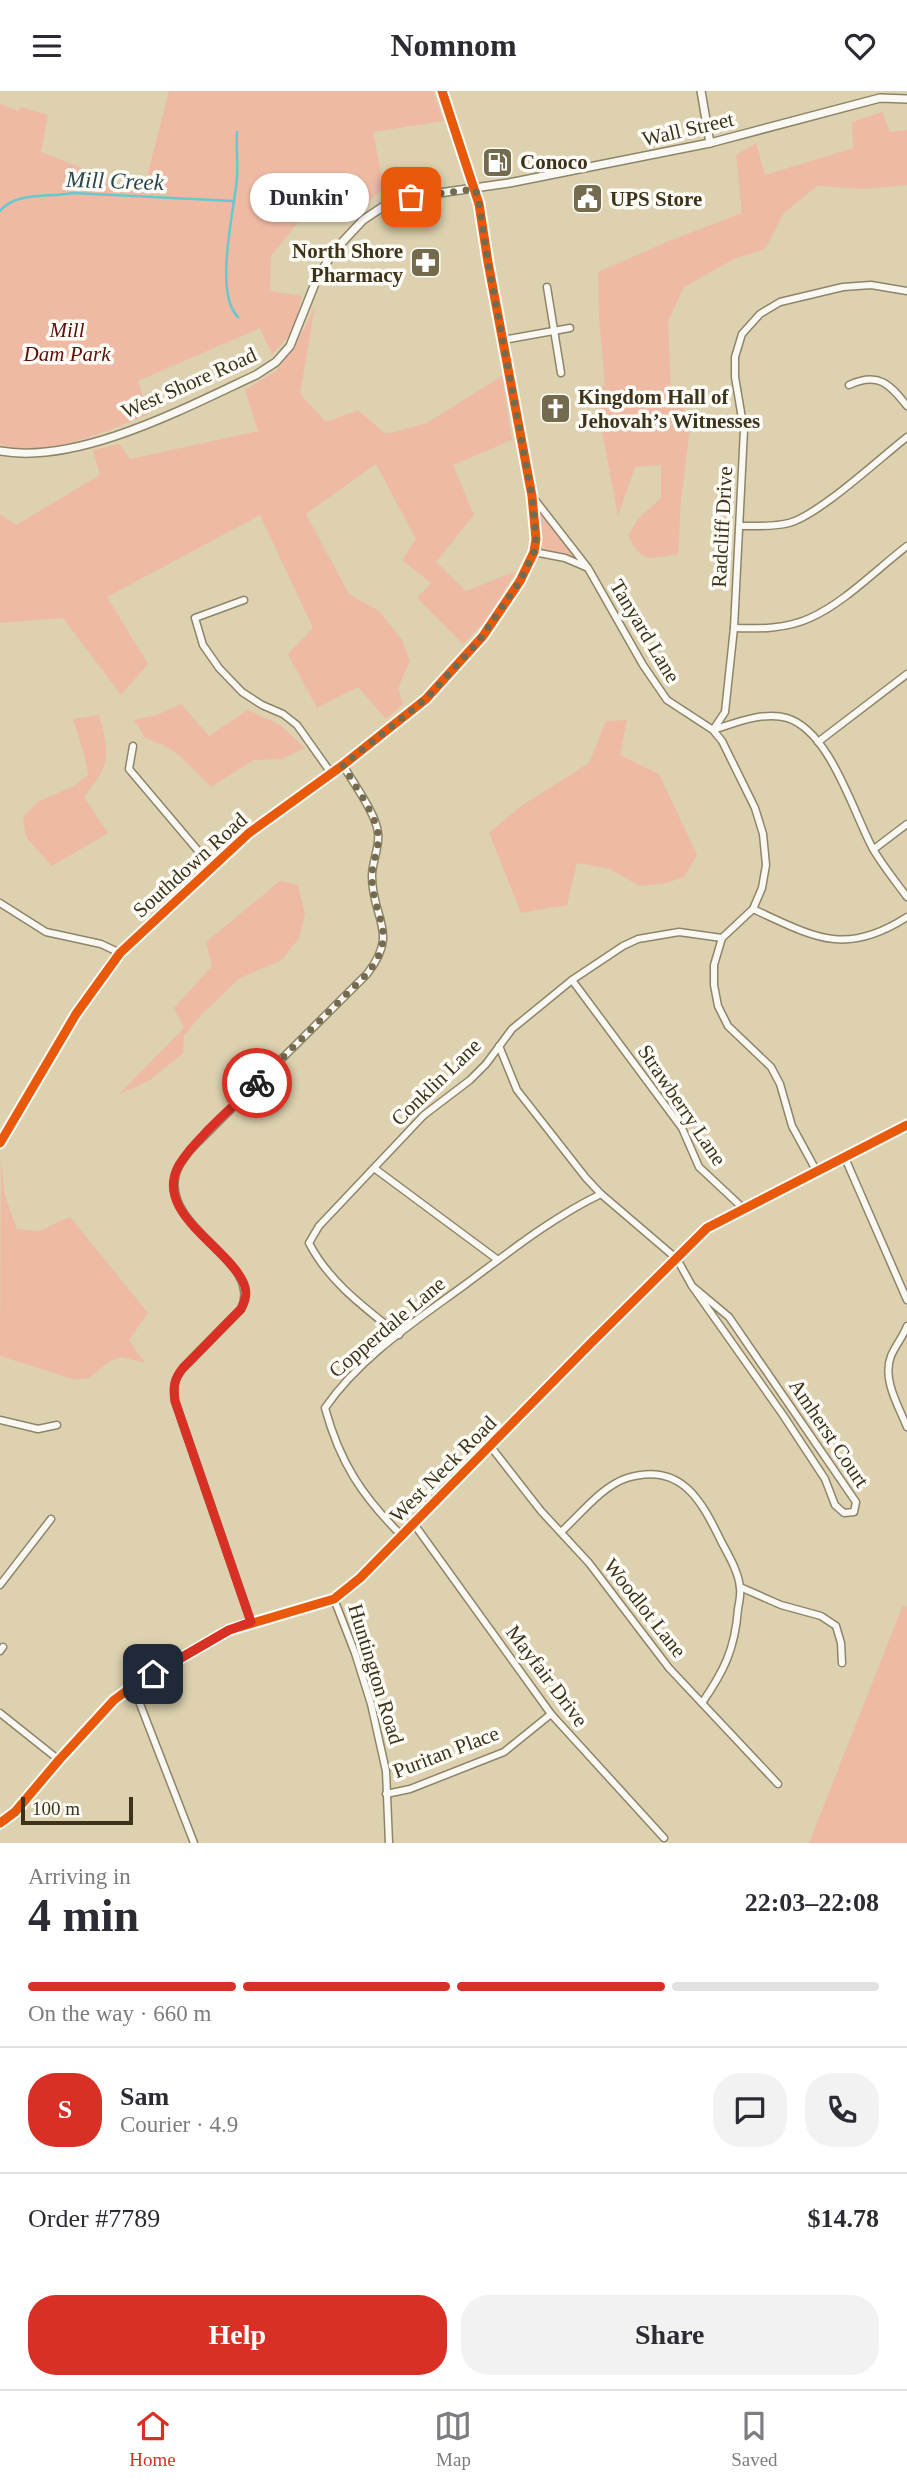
<!DOCTYPE html>
<html lang="en">
<head>
<meta charset="utf-8">
<style>
	:root { --surface:#fff; --page:#f2f2f3; --text:#2b2b33; --muted:#7c7c81; --line:#e1e1e2; --accent:#d93025 }
	body { margin:0; font-family:Georgia,serif; background:var(--page); color:var(--text); height:100vh; display:flex; flex-direction:column; font-size:26px; white-space:nowrap }
	* { box-sizing:border-box; margin:0 }
	p { font-size:23px; color:var(--muted) }
	.icon { flex:none; width:38px; height:38px; fill:none; stroke:currentColor; stroke-width:2; stroke-linecap:round; stroke-linejoin:round }
	.map { position:relative; height:1752px; overflow:hidden }
	.drawer { display:flex; flex-direction:column; background:var(--surface); flex:1 }
	.drawer>* { flex:none }
	.scale { position:absolute; left:21px; bottom:18px; width:112px; box-sizing:border-box; padding-left:7px; border:4px solid #3c331a; border-top:0; font-size:19px; line-height:24px; white-space:nowrap; color:#3c331a; -webkit-text-stroke:5px #fefcf6; paint-order:stroke }
	.pin { position:absolute; display:grid; place-items:center; width:60px; height:60px; color:#fff; margin:-30px; border-radius:14px; box-shadow:0 4px 10px #0006 }
	.courier { position:absolute; display:grid; place-items:center; width:70px; height:70px; margin:-35px; border:5px solid #d93025; border-radius:50%; background:#fff; color:#222; box-shadow:0 2px 9px #0007 }
	.bubble { position:absolute; height:49px; border-radius:24px; background:var(--surface); box-shadow:0 2px 5px #0004; font-size:23px; font-weight:700; line-height:49px; text-align:center }
	.head em { font-style:normal; font-weight:700 }
	.head div { display:flex; flex-direction:column-reverse }
	.head { display:flex; align-items:center; justify-content:space-between; height:119px; padding:0 28px }
	h1 { font-size:46px; font-weight:700; line-height:52px }
	.bar { display:grid; grid-template-columns:repeat(4,1fr); gap:10px 7px; align-content:center; height:84px; padding:0 28px }
	.bar i { height:9px; border-radius:5px; background:var(--line) }
	.bar .current { background:var(--accent) }
	.bar p { grid-column:span 4 }
	.line { display:flex; align-items:center; gap:18px; padding:0 28px; border-top:2px solid var(--line) }
	.line div { flex:1 }
	.round { display:grid; place-items:center; flex:none; width:74px; height:74px; border-radius:28px; background:var(--page) }
	.primary-button { display:flex; gap:14px; margin-top:auto; padding:14px 28px }
	.primary-button a { flex:1; height:80px; border-radius:28px; background:var(--accent); color:#fff; font-size:28px; font-weight:700; line-height:80px; text-align:center }
	.primary-button a+a { background:var(--page); color:var(--text) }
	header { display:flex; justify-content:space-between; align-items:center; height:91px; padding:0 28px; background:var(--surface); font-size:32px; font-weight:700 }
	.menu { display:flex; justify-content:space-around; align-items:center; height:98px; border-top:2px solid var(--line); background:var(--surface); font-size:19px; color:var(--muted) }
	.menu a { display:grid; justify-items:center; gap:4px }
	.menu .current { color:var(--accent) }
	.map>svg:first-child { display:block }
</style>
</head>
<body>
<header><svg class="icon" aria-label="menu" viewBox="0 0 24 24"><path d="M4 6h16M4 12h16M4 18h16"/></svg>Nomnom<svg class="icon" aria-label="heart" viewBox="0 0 24 24"><path d="M12 20l-8-8c-3-5 5-10 8-4 3-6 11-1 8 4z"/></svg></header>
<div class="map">
<svg width="907" height="1752" viewBox="0 0 907 1752">
	<rect width="100%" height="100%" fill="#ddd1af"/>
	<g fill="#efbaa3">
		<path d="M 169,0 L 433,0 L 444,30 L 373,41 L 384,97 L 345,131 L 319,105 L 271,165 L 270,200 L 302,205 L 293,240 L 272,264 L 260,237 L 138,290 L 149,323 C 110,339 41,370 0,353 L 0,13 L 18,20 L 21,16 L 48,24 L 41,61 L 143,101 Z"/>
		<path d="M 882,21 L 890,41 L 907,39 L 907,94 L 865,98 L 817,95 L 784,122 L 765,158 L 734,168 L 684,196 L 668,230 L 671,300 L 691,328 L 681,410 L 678,463 C 649,468 642,473 628,444 L 639,427 L 661,407 L 661,374 L 635,376 L 618,425 L 595,304 L 605,293 L 599,226 L 598,181 L 669,150 L 742,122 L 736,64 L 756,52 L 765,84 L 853,57 L 852,31 Z"/>
		<path d="M 315,215 L 300,303 L 326,331 L 358,319 L 386,343 L 427,332 L 502,285 L 512,349 L 453,374 L 474,424 L 436,471 L 466,500 L 516,480 L 488,527 L 463,553 L 417,507 L 431,492 L 402,469 L 416,448 L 376,373 L 306,423 L 349,503 L 379,520 L 402,549 L 410,570 L 398,597 L 403,613 L 386,628 L 358,596 L 317,617 L 288,563 L 313,537 L 260,424 L 107,506 L 148,573 L 121,604 L 63,527 L 0,532 L 0,423 L 16,434 L 100,384 L 93,359 L 119,353 L 130,368 L 258,340 L 245,299 L 276,280 L 301,244 Z"/>
		<path d="M 536,412 L 581,471 L 571,466 L 537,458 Z"/>
		<path d="M 181,613 L 209,645 L 248,619 L 280,634 L 305,657 L 282,668 L 254,669 L 211,696 L 179,664 L 165,655 L 145,647 L 134,629 L 157,624 Z"/>
		<path d="M 99,624 C 110,665 111,672 84,706 L 108,742 L 52,775 L 26,746 L 23,726 L 39,710 L 74,695 L 88,684 L 84,663 L 73,628 Z"/>
		<path d="M 627,629 L 620,664 L 659,683 L 697,764 L 684,786 L 666,792 L 640,795 L 610,778 L 577,772 L 567,814 L 521,822 L 489,742 L 521,715 L 589,672 L 606,630 Z"/>
		<path d="M 280,790 L 298,794 L 305,823 L 299,847 L 282,869 L 240,887 L 201,924 L 184,945 L 183,962 L 150,989 L 118,1004 L 184,937 L 174,917 L 212,875 L 206,851 Z"/>
		<path d="M 1,1069 L 5,1105 L 17,1138 L 39,1140 L 70,1126 L 148,1222 L 129,1249 L 145,1272 L 121,1266 L 110,1270 L 89,1287 L 76,1289 L 0,1265 Z"/>
		<path d="M 903,1514 L 907,1516 L 907,1752 L 809,1752 Z"/>
	</g>
	<g fill="none" stroke-linecap="round" stroke-linejoin="round">
		<g stroke="#65c9cd" stroke-width="2.5">
			<path d="M 237,41 C 236,56 238,71 237,86 C 235,118 213,201 238,226"/>
			<path d="M 0,120 C 17,100 49,107 73,102 L 233,110"/>
		</g>
		<defs>
			<g id="minor">
				<path d="M 547,196 L 561,282"/>
				<path d="M 503,249 L 570,237"/>
				<path d="M 849,294 C 878,281 889,292 907,315"/>
				<path d="M 532,405 L 588,477 L 643,574 L 667,609 L 713,639 L 722,650 L 755,717 L 763,743 L 766,774 L 762,797 L 753,818 L 722,847 L 714,874 L 714,894 L 718,915 L 728,935 L 771,976 L 780,993 L 792,1035 L 817,1081"/>
				<path d="M 740,435 C 756,435 773,436 789,432 C 819,424 880,367 907,346"/>
				<path d="M 534,461 L 565,467 L 586,476"/>
				<path d="M 244,509 L 195,527 L 203,554 L 219,577 L 242,601 L 262,614 L 283,623 L 297,634 L 331,682"/>
				<path d="M 734,537 C 759,538 786,538 810,527 C 844,512 877,478 907,455"/>
				<path d="M 713,639 L 725,621 L 734,537 L 744,339 L 735,286 L 735,266 L 742,243 L 760,223 L 780,211 L 843,196 L 871,194 L 907,200"/>
				<path d="M 713,639 C 735,632 764,620 787,627 C 830,640 853,721 873,758 C 883,775 896,791 907,806"/>
				<path d="M 818,651 L 907,583"/>
				<path d="M 133,655 L 129,678 L 211,775"/>
				<path d="M 874,758 L 907,733"/>
				<path d="M 0,812 L 46,841 L 101,853 L 120,862"/>
				<path d="M 753,818 C 814,846 845,866 907,826"/>
				<path d="M 572,889 L 682,1037 L 699,1076 L 745,1119"/>
				<path d="M 499,955 L 517,999 L 586,1087 L 601,1103 L 677,1168 L 692,1195 L 783,1324 L 825,1388 L 835,1414 L 844,1422 L 854,1421 L 856,1411 L 729,1226 L 692,1195"/>
				<path d="M 0,1052 L 76,923 L 120,862 L 249,742 L 343,674 L 426,608 L 483,545 L 520,490 L 534,461 L 536,448 L 532,405 L 488,171 L 479,113 L 442,0"/>
				<path d="M 845,1067 L 907,1209"/>
				<path d="M 374,1077 L 498,1169"/>
				<path d="M 907,1235 C 903,1246 895,1255 891,1265 C 882,1288 898,1314 907,1336"/>
				<path d="M 399,1244 C 365,1217 329,1191 309,1152 L 319,1135 L 424,1024 L 470,989 L 486,973 L 512,938 L 572,889 L 623,855 L 638,848 L 679,841 L 722,847"/>
				<path d="M 0,1329 L 38,1338 L 57,1334"/>
				<path d="M 491,1356 L 541,1420 L 589,1472 L 669,1577 L 778,1693"/>
				<path d="M 414,1433 L 551,1623 L 664,1747"/>
				<path d="M 561,1441 C 580,1424 602,1395 627,1387 C 682,1370 702,1411 722,1452 C 729,1465 739,1482 740,1497 C 741,1504 739,1512 738,1518 C 735,1558 724,1580 702,1612"/>
				<path d="M 402,1445 C 362,1405 340,1372 325,1317 C 360,1266 417,1229 466,1193 C 509,1161 553,1126 601,1103"/>
				<path d="M 0,1494 L 51,1428"/>
				<path d="M 740,1496 L 781,1514 L 821,1525 L 836,1535 L 841,1552 L 842,1572"/>
				<path d="M 334,1508 L 355,1562 L 371,1613 L 386,1680 L 389,1752"/>
				<path d="M 251,1531 L 175,1310 C 173,1296 174,1288 183,1277 L 241,1218 C 264,1171 166,1140 175,1087 C 176,1076 184,1068 190,1059 L 367,883 C 400,841 372,828 372,785 C 372,771 380,755 378,742 C 376,722 353,692 343,674"/>
				<path d="M 0,1560 L 3,1556"/>
				<path d="M 133,1595 L 194,1752"/>
				<path d="M 0,1622 L 59,1669"/>
				<path d="M 386,1703 L 410,1698 L 504,1661 L 551,1623"/>
			</g>
			<g id="tertiary">
				<path d="M 701,0 L 710,52"/>
				<path d="M 0,360 C 78,374 185,317 256,284 L 276,271 L 290,255 L 316,190 L 333,161 L 363,129 L 387,113 L 411,106 L 509,92 L 710,52 L 880,7 L 907,8"/>
				<path d="M 0,1732 L 15,1721 L 59,1669 L 114,1609 L 133,1595 L 229,1539 L 334,1508 L 360,1487 L 592,1251 L 707,1137 L 907,1034"/>
			</g>
		</defs>
		<use href="#minor" stroke="#8e8569" stroke-width="9"/>
		<use href="#tertiary" stroke="#8e8569" stroke-width="10"/>
		<use href="#minor" stroke="#faf8f3" stroke-width="6"/>
		<use href="#tertiary" stroke="#faf8f3" stroke-width="7"/>
		<defs>
			<g id="cycleway">
				<path d="M 0,1052 L 76,923 L 120,862 L 249,742 L 343,674 L 426,608 L 483,545 L 520,490 L 534,461 L 536,448 L 532,405 L 488,171 L 479,113 L 442,0"/>
				<path d="M 0,1732 L 15,1721 L 59,1669 L 114,1609 L 133,1595 L 229,1539 L 334,1508 L 360,1487 L 592,1251 L 707,1137 L 907,1034"/>
			</g>
		</defs>
		<use href="#cycleway" stroke="#fefcf6" stroke-width="13"/>
		<use href="#cycleway" stroke="#e8590c" stroke-width="9"/>
	</g>
	<g fill="none" stroke-linecap="round" stroke-linejoin="round">
		<path stroke="#746a4e" stroke-width="7" stroke-dasharray="0 12.6" d="M 257,992 L 367,883 C 400,841 372,828 372,785 C 372,771 380,755 378,742 C 375,722 353,692 343,674 L 426,608 L 478,551 L 520,490 L 534,461 L 536,448 L 532,405 L 488,171 L 478,106 L 475,98 L 411,106"/>
		<path stroke="#d93025" stroke-width="9" d="M 153,1583 L 229,1539 L 251,1531 L 175,1310 C 173,1296 174,1288 183,1277 L 241,1218 C 245,1210 248,1202 244,1193 C 229,1156 152,1122 179,1074 C 194,1049 235,1014 257,992"/>
	</g>
	<defs>
		<symbol id="fuel-square" viewBox="-11 -11 22 22"><rect x="-9" y="-9" width="18" height="18" rx="4" fill="#746a4e" stroke="#fefcf6"/><path d="M-5.5-6h7V0h2V4h1.3V-2.5L3-4.5l.8-.8L6-3V5H2.5V1h-1V6h-7ZM-4.2-4.7v3.2H.2V-4.7Z" fill="#fff"/></symbol>
		<symbol id="civic-square" viewBox="-11 -11 22 22"><rect x="-9" y="-9" width="18" height="18" rx="4" fill="#746a4e" stroke="#fefcf6"/><path d="M-.6-6.5H3V-4.5H.6V-3L4-1V1h2V6H-6V1h2V-1L-.6-3ZM-1.2 2.5V6h2.4V2.5Z" fill="#fff"/></symbol>
		<symbol id="pharmacy-square" viewBox="-11 -11 22 22"><rect x="-9" y="-9" width="18" height="18" rx="4" fill="#746a4e" stroke="#fefcf6"/><path d="M-2-6h4v4h4v4h-4v4h-4v-4h-4v-4h4Z" fill="#fff"/></symbol>
		<symbol id="church-square" viewBox="-11 -11 22 22"><rect x="-9" y="-9" width="18" height="18" rx="4" fill="#746a4e" stroke="#fefcf6"/><path d="M-1.2-6h2.4v3.5h3.3v2.4h-3.3V6h-2.4V-.1h-3.3v-2.4h3.3Z" fill="#fff"/></symbol>
	</defs>
	<g fill-rule="evenodd">
		<use href="#fuel-square" x="480" y="54" width="35" height="35"/>
		<use href="#civic-square" x="570" y="90" width="35" height="35"/>
		<use href="#pharmacy-square" x="408" y="154" width="35" height="35"/>
		<use href="#church-square" x="538" y="300" width="35" height="35"/>
	</g>
	<g text-anchor="middle" dominant-baseline="central" stroke-width="7" stroke-linejoin="round" paint-order="stroke">
		<g font-size="21" fill="#3c331a" stroke="#fefcf6">
			<text transform="translate(688 38) rotate(-13)">Wall Street</text>
			<text transform="translate(189 292) rotate(-24)">West Shore Road</text>
			<text transform="translate(722 436) rotate(-87)">Radcliff Drive</text>
			<text transform="translate(645 540) rotate(59)">Tanyard Lane</text>
			<text transform="translate(190 774) rotate(-42)">Southdown Road</text>
			<text transform="translate(436 991) rotate(-44)">Conklin Lane</text>
			<text transform="translate(682 1014) rotate(56)">Strawberry Lane</text>
			<text transform="translate(387 1236) rotate(-40)">Copperdale Lane</text>
			<text transform="translate(829 1342) rotate(56)">Amherst Court</text>
			<text transform="translate(443 1378) rotate(-45)">West Neck Road</text>
			<text transform="translate(645 1517) rotate(52)">Woodlot Lane</text>
			<text transform="translate(376 1583) rotate(73)">Huntington Road</text>
			<text transform="translate(547 1585) rotate(53)">Mayfair Drive</text>
			<text transform="translate(446 1661) rotate(-21)">Puritan Place</text>
		</g>
		<g font-size="21" font-weight="bold" fill="#3c331a" stroke="#fefcf6" text-anchor="start">
			<text x="520" y="71">Conoco</text>
			<text x="610" y="108">UPS Store</text>
			<text x="403" y="160" text-anchor="end">North Shore<tspan x="403" dy="24">Pharmacy</tspan></text>
			<text x="578" y="306">Kingdom Hall of<tspan x="578" dy="24">Jehovah’s Witnesses</tspan></text>
		</g>
		<g font-size="21" font-style="italic" fill="#5b1009" stroke="#fefcf6">
			<text x="67" y="239">Mill<tspan x="67" dy="24">Dam Park</tspan></text>
		</g>
		<g font-size="23" font-style="italic" fill="#29464b" stroke="#fefcf6">
			<text transform="translate(115 90) rotate(2)">Mill Creek</text>
		</g>
	</g>
</svg>
<div class="scale">100 m</div>
<div class="pin" style="left:411px;top:106px;background:#ea580c"><svg class="icon" aria-label="bag" viewBox="0 0 24 24"><path d="M5 8h14l-1 12H6zM9 8a3 3 0 0 1 6 0"/></svg></div>
<div class="pin" style="left:153px;top:1583px;background:#1f2937"><svg class="icon" aria-label="home" viewBox="0 0 24 24"><path d="M3 11l9-7 9 7M6 9v11h12V9"/></svg></div>
<div class="courier" style="left:257px;top:992px"><svg class="icon" aria-label="bike" viewBox="0 0 24 24"><circle cx="6" cy="16" r="4"/><circle cx="18" cy="16" r="4"/><path d="M6 16l4-8h5l3 8M10 8l3 8H6M13 5h3"/></svg></div>
<div class="bubble" style="left:250px;top:82px;width:119px">Dunkin'</div>
</div>
<section class="drawer">
<div class="head"><div><h1>4 min</h1><p>Arriving in</p></div><em>22:03–22:08</em></div>
<div class="bar"><i class="current"></i><i class="current"></i><i class="current"></i><i></i><p>On the way · 660 m</p></div>
<div class="line" style="height:126px"><b class="round" style="background:var(--accent);color:#fff">S</b><div><b>Sam</b><p>Courier · 4.9</p></div><a class="round"><svg class="icon" aria-label="chat" viewBox="0 0 24 24"><path d="M4 5h16v11H9l-5 4z"/></svg></a><a class="round"><svg class="icon" aria-label="phone" viewBox="0 0 24 24"><path d="M5 4h4l2 5-3 2q2 4 5 5l2-3 5 2v4C11 20 4 13 5 4z"/></svg></a></div>
<div class="line" style="height:91px"><div>Order #7789</div><b>$14.78</b></div>
<div class="primary-button"><a>Help</a><a>Share</a></div>
</section>
<nav class="menu">
<a class="current"><svg class="icon" aria-label="home" viewBox="0 0 24 24"><path d="M3 11l9-7 9 7M6 9v11h12V9"/></svg>Home</a>
<a><svg class="icon" aria-label="map" viewBox="0 0 24 24"><path d="M3 6l6-2 6 2 6-2v14l-6 2-6-2-6 2zM9 4v14M15 6v14"/></svg>Map</a>
<a><svg class="icon" aria-label="saved" viewBox="0 0 24 24"><path d="M7 4h10v16l-5-4-5 4z"/></svg>Saved</a>
</nav>
</body>
</html>
